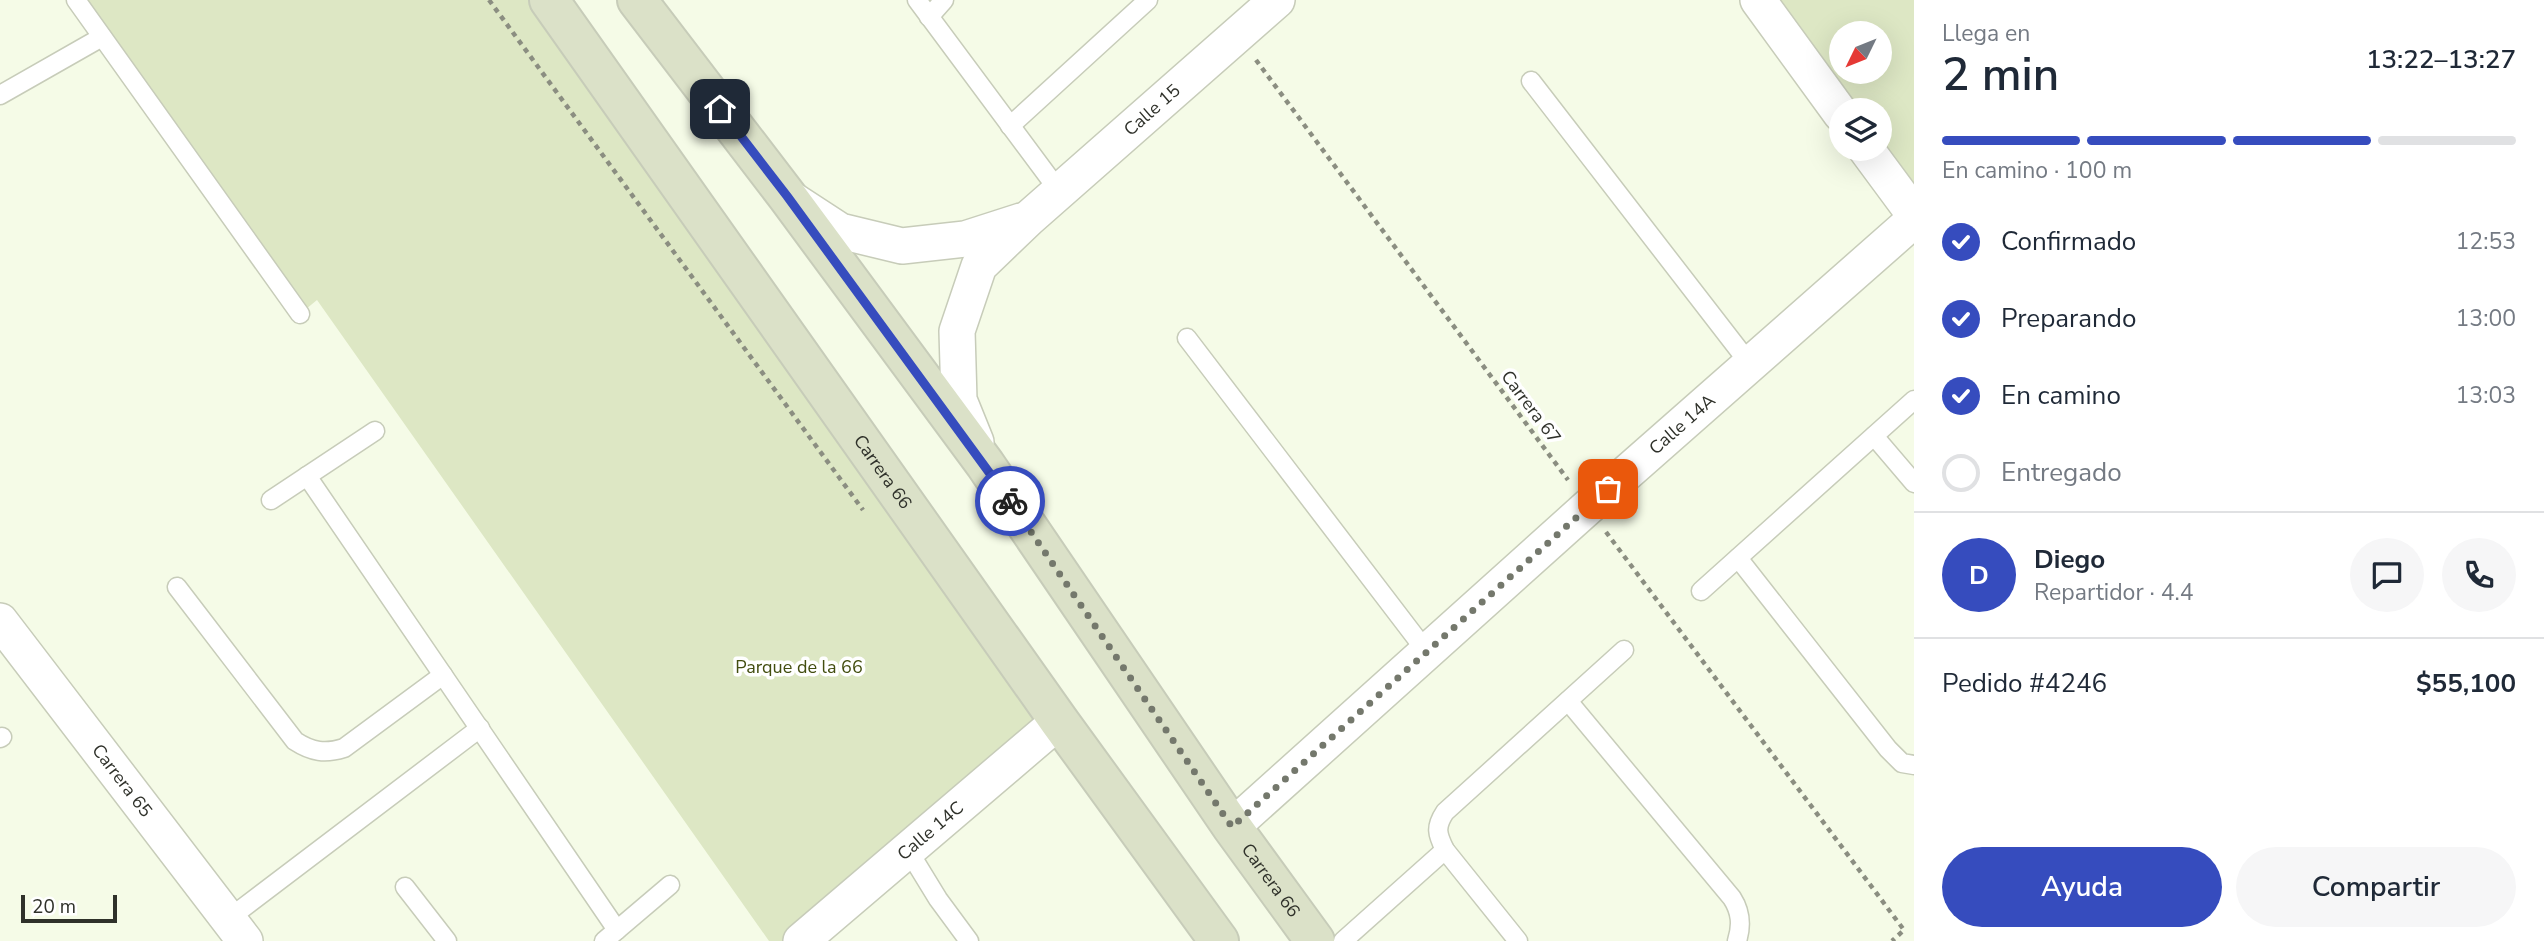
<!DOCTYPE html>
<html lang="es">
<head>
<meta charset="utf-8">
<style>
	:root { --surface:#fff; --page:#f6f6f7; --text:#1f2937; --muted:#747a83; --line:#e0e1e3; --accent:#364cbe }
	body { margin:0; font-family:"Nunito Sans",sans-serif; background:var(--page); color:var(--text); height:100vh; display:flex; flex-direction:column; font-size:26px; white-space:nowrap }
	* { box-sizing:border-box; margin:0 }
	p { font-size:23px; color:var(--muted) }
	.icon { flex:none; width:38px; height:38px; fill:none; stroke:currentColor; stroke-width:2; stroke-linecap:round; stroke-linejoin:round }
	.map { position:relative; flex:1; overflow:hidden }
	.panel { display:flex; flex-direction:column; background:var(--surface); width:630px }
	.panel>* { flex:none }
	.needle { width:46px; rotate:227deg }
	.fabs { position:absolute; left:1829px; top:21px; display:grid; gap:14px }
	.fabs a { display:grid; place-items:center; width:63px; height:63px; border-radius:50%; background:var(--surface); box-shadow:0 7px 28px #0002; font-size:35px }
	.scale { position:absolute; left:21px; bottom:18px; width:96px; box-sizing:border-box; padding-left:7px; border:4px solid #2f312a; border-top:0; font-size:19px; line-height:24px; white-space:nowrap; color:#2f312a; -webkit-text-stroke:5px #fff; paint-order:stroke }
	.pin { position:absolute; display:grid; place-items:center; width:60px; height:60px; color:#fff; margin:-30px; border-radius:14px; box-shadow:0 4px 10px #0006 }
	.courier { position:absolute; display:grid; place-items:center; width:70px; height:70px; margin:-35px; border:5px solid #364cbe; border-radius:50%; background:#fff; color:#222; box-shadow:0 2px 9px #0007 }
	.head em { font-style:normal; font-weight:600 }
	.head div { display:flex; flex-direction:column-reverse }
	.head { display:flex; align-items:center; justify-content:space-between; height:119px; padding:0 28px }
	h1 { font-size:46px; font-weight:600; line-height:52px }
	.bar { display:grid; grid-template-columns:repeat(4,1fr); gap:10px 7px; align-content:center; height:84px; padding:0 28px }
	.bar i { height:9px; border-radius:5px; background:var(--line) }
	.bar .active { background:var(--accent) }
	.bar p { grid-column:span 4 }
	.line { display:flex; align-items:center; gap:18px; padding:0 28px; border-top:2px solid var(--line) }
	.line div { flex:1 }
	.round { display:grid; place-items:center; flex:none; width:74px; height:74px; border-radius:37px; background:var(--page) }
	ol { padding:0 28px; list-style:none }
	li { display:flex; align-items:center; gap:21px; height:77px }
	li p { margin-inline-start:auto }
	li .icon { padding:7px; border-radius:50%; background:var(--accent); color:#fff; stroke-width:4 }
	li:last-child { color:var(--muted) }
	li i { width:38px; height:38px; border:4px solid var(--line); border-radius:50% }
	.cta { display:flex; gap:14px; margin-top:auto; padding:14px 28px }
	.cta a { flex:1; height:80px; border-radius:42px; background:var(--accent); color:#fff; font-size:28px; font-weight:600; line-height:80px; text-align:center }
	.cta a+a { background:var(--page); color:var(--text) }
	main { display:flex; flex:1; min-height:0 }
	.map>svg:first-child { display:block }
</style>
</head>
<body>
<main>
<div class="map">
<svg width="1914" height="941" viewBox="0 0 1914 941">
	<rect width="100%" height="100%" fill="#f5fbe7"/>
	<g fill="#dde7c4" fill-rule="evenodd">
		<path d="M 76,0 L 549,0 L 1059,721 L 801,941 L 769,941 L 317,300 L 300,314 Z"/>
		<path d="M 1758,0 L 1914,0 L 1914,214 L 1880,149 L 1880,110 L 1841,110 ZM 1841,33 L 1880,33 L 1880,72 L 1841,72 Z"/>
	</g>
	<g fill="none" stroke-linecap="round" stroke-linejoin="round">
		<defs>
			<g id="service">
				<path d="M 76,0 L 300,314"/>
				<path d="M 917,0 L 1059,191"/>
				<path d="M 929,17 L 944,0"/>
				<path d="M 1531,81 L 1749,363"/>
				<path d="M 0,95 L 102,37"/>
				<path d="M 1010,126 L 1148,0"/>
				<path d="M 1187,338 L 1426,651"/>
				<path d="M 1874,436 L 1914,483"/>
				<path d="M 307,476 L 617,930"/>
				<path d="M 271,500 L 375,431"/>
				<path d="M 1738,558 L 1888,749 L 1902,763 L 1914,765"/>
				<path d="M 177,587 L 295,741 C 312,752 325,754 344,748 L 443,675"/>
				<path d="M 1701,591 L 1914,400"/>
				<path d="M 1568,701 L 1732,898 C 1741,912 1742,925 1737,941"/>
				<path d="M 0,738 L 2,737"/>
				<path d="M 908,850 L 938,899 L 969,941"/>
				<path d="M 405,887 L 447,941"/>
				<path d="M 227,920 L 480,728"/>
				<path d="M 604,941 L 670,885"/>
				<path d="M 1343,941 L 1445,850"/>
				<path d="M 1518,941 L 1445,850 C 1437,834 1435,827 1445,812 L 1624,650"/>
			</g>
			<g id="minor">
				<path d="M 1758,0 L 1841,114"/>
				<path d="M 1866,149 L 1914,214"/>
				<path d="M 794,201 L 840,231 L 902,246 L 965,239 L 1021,221"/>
				<path id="s1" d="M 976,442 L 959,400 L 957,331 L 979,266 L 1028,219 L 1277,0"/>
				<path id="s2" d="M 0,621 L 245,941"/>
				<path id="s3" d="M 1232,827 L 1588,507 L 1914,220"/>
				<path id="s4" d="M 801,941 L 1059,721"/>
			</g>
			<g id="secondary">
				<path id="s5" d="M 549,0 L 1059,721 L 1219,941"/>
				<path id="s6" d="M 637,0 L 787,196 L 985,464 L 1232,827 L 1315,941"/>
			</g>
		</defs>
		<use href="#service" stroke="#c7ccb9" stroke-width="21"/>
		<use href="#minor" stroke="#c7ccb9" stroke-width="38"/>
		<use href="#secondary" stroke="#c7ccb9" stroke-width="42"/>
		<g stroke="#8b8e81" stroke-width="4.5" stroke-dasharray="5 5" stroke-linecap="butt">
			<path d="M 489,0 L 863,510"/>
			<path d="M 1256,60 L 1568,480"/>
			<path d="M 1606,532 L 1904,930 L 1892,941"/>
		</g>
		<use href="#service" stroke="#fff" stroke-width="18"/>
		<use href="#minor" stroke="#fff" stroke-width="35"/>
		<use href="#secondary" stroke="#dbe1c8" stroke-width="38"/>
	</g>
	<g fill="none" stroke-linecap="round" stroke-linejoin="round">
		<path stroke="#74786c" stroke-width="7" stroke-dasharray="0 12.6" d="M 1010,501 L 1232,827 L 1608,489"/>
		<path stroke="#364cbe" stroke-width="9" d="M 720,109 L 787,196 L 1010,501"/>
	</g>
	<g text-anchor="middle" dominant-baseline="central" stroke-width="7" stroke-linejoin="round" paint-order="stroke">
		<g font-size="18" fill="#2f312a" stroke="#fff">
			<text stroke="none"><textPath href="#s1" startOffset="416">Calle 15</textPath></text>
			<text transform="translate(1531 407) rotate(53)">Carrera 67</text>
			<text stroke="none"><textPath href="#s3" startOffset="604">Calle 14A</textPath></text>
			<text stroke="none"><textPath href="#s5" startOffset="578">Carrera 66</textPath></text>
			<text stroke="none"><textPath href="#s2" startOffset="201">Carrera 65</textPath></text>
			<text stroke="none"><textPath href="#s4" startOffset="170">Calle 14C</textPath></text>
			<text stroke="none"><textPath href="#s6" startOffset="1085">Carrera 66</textPath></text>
		</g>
		<g font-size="18" fill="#424d0f" stroke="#fff">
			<text x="799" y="667">Parque de la 66</text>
		</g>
	</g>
</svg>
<div class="fabs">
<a><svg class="needle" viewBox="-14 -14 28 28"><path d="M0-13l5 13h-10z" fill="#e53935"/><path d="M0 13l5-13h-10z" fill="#747a83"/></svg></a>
<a><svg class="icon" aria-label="layers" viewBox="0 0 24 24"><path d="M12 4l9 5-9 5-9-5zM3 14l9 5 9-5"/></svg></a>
</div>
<div class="scale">20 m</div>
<div class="pin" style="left:1608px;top:489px;background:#ea580c"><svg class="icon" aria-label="bag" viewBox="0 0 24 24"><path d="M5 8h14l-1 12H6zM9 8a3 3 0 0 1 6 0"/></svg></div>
<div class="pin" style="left:720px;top:109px;background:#1f2937"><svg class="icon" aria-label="home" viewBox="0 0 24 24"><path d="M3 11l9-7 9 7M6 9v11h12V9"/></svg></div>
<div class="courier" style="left:1010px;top:501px"><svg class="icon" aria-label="bike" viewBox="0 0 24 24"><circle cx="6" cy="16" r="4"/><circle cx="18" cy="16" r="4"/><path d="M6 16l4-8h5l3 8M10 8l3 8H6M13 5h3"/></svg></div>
</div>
<section class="panel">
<div class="head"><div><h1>2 min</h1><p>Llega en</p></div><em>13:22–13:27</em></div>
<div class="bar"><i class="active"></i><i class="active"></i><i class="active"></i><i></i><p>En camino · 100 m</p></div>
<ol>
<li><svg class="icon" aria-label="check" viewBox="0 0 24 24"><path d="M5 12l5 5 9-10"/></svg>Confirmado<p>12:53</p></li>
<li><svg class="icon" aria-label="check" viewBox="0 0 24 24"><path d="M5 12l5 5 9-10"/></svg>Preparando<p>13:00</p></li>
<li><svg class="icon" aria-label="check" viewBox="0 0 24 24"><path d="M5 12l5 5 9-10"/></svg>En camino<p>13:03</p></li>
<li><i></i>Entregado</li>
</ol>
<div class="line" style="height:126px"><b class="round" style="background:var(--accent);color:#fff">D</b><div><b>Diego</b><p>Repartidor · 4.4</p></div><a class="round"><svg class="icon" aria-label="chat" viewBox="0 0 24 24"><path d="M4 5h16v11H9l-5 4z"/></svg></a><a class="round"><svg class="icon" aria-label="phone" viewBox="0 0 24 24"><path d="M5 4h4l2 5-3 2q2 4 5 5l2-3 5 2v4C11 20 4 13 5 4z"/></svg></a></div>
<div class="line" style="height:91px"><div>Pedido #4246</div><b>$55,100</b></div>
<div class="cta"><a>Ayuda</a><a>Compartir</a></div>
</section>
</main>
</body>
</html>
